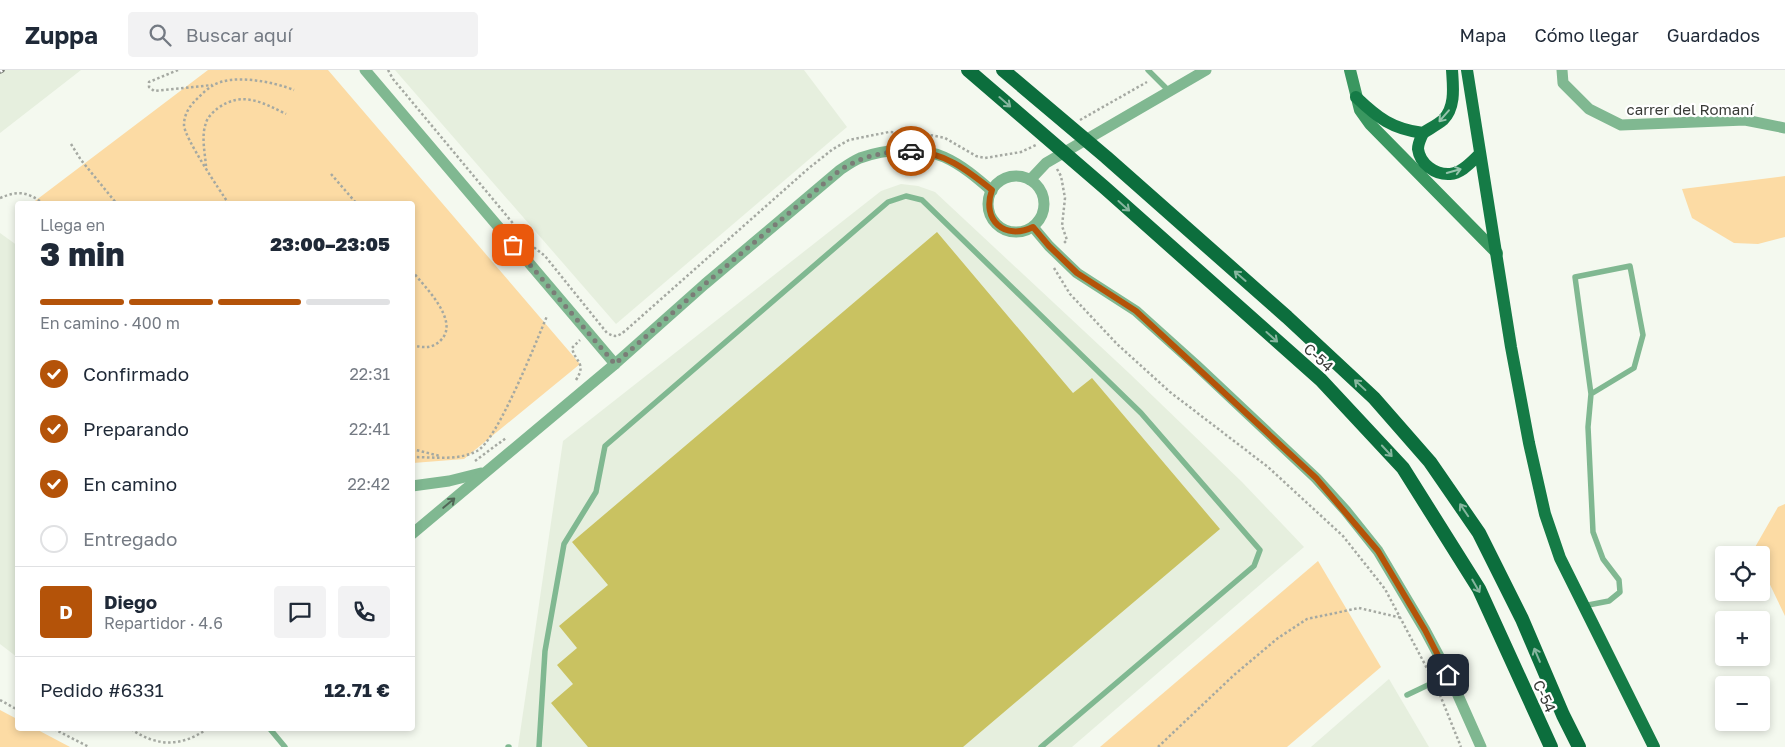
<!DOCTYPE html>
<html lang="es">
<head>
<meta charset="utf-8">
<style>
	:root { --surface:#fff; --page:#f2f2f3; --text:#1f2937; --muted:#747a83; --line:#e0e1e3; --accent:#b45309 }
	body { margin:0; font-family:"Golos Text",sans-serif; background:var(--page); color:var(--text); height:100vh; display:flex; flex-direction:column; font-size:19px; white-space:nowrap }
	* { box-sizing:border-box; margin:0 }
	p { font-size:16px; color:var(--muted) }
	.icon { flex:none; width:28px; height:28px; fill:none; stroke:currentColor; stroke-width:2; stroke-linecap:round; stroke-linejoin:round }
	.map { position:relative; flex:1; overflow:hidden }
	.details { position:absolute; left:15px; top:131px; width:400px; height:530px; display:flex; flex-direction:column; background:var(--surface); border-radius:5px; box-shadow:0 2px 8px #0003 }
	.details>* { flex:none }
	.fabs { position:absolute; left:1715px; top:476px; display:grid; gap:10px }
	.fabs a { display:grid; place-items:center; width:55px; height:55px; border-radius:5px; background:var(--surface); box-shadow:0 2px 8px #0003; font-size:25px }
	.pin { position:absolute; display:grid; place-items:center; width:42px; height:42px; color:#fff; margin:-21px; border-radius:10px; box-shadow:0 2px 8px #0006 }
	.courier { position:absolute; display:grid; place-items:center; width:50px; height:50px; margin:-25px; border:4px solid #b45309; border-radius:50%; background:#fff; color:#222; box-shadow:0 1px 6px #0007 }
	.overview em { font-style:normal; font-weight:800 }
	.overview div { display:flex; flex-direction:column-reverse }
	.overview { display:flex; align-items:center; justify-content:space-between; height:85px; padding:0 25px }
	h1 { font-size:32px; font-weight:800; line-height:38px }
	.bar { display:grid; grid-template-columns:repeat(4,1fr); gap:8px 5px; align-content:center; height:60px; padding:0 25px }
	.bar i { height:6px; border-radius:4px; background:var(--line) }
	.bar .selected { background:var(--accent) }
	.bar p { grid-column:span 4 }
	.line { display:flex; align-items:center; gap:12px; padding:0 25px; border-top:1px solid var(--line) }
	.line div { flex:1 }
	.round { display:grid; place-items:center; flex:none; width:52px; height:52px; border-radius:5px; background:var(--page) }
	ol { padding:0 25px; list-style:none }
	li { display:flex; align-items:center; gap:15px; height:55px }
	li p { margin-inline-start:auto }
	li .icon { padding:5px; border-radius:50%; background:var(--accent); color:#fff; stroke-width:4 }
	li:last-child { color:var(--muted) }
	li i { width:28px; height:28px; border:2px solid var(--line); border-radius:50% }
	header { display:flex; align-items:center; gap:30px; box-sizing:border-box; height:70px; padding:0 25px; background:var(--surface); border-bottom:1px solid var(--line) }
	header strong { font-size:24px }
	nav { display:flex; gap:28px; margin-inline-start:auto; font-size:18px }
	.search { width:350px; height:45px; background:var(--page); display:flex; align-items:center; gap:12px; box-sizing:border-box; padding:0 18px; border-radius:5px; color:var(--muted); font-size:19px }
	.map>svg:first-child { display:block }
</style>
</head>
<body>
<header>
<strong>Zuppa</strong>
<div class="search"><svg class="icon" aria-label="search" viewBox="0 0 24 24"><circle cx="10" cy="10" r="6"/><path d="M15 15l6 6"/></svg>Buscar aquí</div>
<nav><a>Mapa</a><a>Cómo llegar</a><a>Guardados</a></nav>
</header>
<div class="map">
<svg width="1785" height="677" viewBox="0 0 1785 677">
	<rect width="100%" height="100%" fill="#f4f9ef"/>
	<g fill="#e6efde">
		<path d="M 0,0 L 81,0 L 0,63 Z"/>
		<path d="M 395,0 L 804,0 L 847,57 L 616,254 Z"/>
		<path d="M 901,114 L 918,116 L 935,122 L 1130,304 L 1242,412 L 1304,477 L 1072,677 L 518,677 L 563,371 L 881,121 Z"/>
		<path d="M 0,163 L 18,176 L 17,587 L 0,574 Z"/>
		<path d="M 1389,609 L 1429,677 L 1311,677 Z"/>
	</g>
	<g fill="#fcdba4">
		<path d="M 208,0 L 328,0 L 580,294 L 464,389 L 413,393 L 412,134 L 31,134 Z"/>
		<path d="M 1785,106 L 1785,167 L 1758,174 L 1734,173 L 1692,148 L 1682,119 Z"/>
		<path d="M 1785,434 L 1785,546 L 1761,496 L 1761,485 L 1756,485 L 1754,479 L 1778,437 Z"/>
		<path d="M 1318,491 L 1381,597 L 1287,677 L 1100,677 Z"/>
		<path d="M 0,640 L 17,649 L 18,659 L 36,659 L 70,677 L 0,677 Z"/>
	</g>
	<path fill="#c9c261" d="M 937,162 L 1073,323 L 1092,308 L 1220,459 L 963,677 L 588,677 L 551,633 L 573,614 L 557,595 L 577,578 L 559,556 L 608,515 L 572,472 Z"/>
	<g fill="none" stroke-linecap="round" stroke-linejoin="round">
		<g stroke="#a5a9a2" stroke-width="2.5" stroke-dasharray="2.5 2.5" stroke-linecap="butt">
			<path d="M 178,0 L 149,12 L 149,17 L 154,21 L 212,15"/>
			<path d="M 388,0 L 393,9 L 531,175 L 545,186 L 607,263 C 616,268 618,266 625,261 L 809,98 L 833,79 L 849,70 L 889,62 L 920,63 L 945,68 L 976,86 L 985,88 L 1021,82 L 1036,75"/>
			<path d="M 1080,50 L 1147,12"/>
			<path d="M 71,74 L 81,90 L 117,134"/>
			<path d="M 206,96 C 205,83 201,66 206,53 C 207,48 213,42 218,38 C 242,21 262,32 286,44"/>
			<path d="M 1057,99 L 1061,106 L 1065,128 L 1062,156 L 1067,170 L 1063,174"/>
			<path d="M 331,104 L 357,134"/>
			<path d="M 0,128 C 19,120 28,122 44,134"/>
			<path d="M 229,134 C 220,121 184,67 184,55 C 184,44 190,35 198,28 C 202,24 207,19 212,16 C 232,3 274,12 294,20"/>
			<path d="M 1054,198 L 1070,224 L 1117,274 L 1170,322 L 1268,397 L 1343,466 L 1385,519 L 1430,604"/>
			<path d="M 412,201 C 425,217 460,251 441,270 C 432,279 424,278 412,275"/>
			<path d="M 576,310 C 587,293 575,292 572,278 L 580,270"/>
			<path d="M 412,379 L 440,386"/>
			<path d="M 412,387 C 433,387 458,391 477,381 C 497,371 536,272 547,246"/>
			<path d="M 475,391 L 506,368"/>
			<path d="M 1438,620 L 1461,677"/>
			<path d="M 0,630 L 18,640"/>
			<path d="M 54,659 L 89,677"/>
			<path d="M 131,659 C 157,677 181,677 207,659"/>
			<path d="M 1158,677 L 1234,605 L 1278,568 L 1307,549 L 1359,538 L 1402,548"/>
		</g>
		<g stroke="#80b891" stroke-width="5.5">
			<path d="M 1148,0 L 1169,21"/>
			<path d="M 1583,536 L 1609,531 L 1620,522 L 1619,510 L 1603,489 L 1593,462 L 1588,357 L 1591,324 L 1634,298 L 1643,265 L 1630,196 L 1575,207 L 1591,324"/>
			<path d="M 1407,625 L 1449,605"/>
			<path d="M 270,659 L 285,677"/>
			<path d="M 508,677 L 509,677"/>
			<path d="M 539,677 L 545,581 L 564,474 L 596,422 L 605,376 L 888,132 L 906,126 L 922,130 L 1141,343 L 1260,480 L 1254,496 L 1041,677"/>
		</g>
		<g stroke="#80b891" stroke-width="11">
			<path d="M 365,0 L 615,294"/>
			<path d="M 1562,0 L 1563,13 L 1589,39 L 1621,55 L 1745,50 L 1785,58"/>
			<circle cx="1016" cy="134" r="28"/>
			<path d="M 1030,110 L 1046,93 L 1206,0"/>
			<path d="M 1033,157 L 1049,176 L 1077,203 L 1136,241 L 1196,295 L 1316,408 L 1346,441 L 1378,481 L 1425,560 L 1449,605 L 1481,677"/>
			<path d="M 412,416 L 449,411 L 481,403"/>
			<path d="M 412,464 L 615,294 L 705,214 L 840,100 C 846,96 853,91 860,88 C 885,79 919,76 944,87 C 962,95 977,108 992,121"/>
		</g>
		<path stroke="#3a9760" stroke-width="12" d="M 1350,0 L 1360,40 L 1370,54 L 1497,183"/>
		<g stroke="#157b46" stroke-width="12">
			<path d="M 1467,0 L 1511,277 L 1529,373 L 1545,444 L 1560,488 L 1654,677"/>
			<path d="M 1356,27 C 1378,48 1392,59 1423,63 C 1429,59 1437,55 1443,50 C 1456,37 1453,16 1452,0"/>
			<path d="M 1423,63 C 1421,68 1418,73 1418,79 C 1420,94 1435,105 1450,104 C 1462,103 1471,92 1480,84"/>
		</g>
		<g stroke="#0c6e3d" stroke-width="14">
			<path d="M 968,0 L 1104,117 L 1321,310 L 1403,398 L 1479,519 L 1551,677"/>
			<path d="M 1003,0 L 1106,87 L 1287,247 L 1374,328 L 1430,392 L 1479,463 L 1522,549 L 1563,645 L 1579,677"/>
		</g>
		<defs>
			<path id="rail" d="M 0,1 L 2,0"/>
		</defs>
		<use href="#rail" stroke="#797c76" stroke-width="5.5"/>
		<use href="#rail" stroke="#fff" stroke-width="4" stroke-dasharray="11" stroke-linecap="butt"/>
	</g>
	<defs><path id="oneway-shaft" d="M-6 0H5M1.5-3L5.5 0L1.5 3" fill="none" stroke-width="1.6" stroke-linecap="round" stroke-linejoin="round" transform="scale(1.25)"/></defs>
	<g stroke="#86b69e">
		<use href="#oneway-shaft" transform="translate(1005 32) rotate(41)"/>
		<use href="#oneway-shaft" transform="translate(1124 136) rotate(42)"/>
		<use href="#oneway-shaft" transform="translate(1240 206) rotate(-139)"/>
		<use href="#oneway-shaft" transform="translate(1272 267) rotate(42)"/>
		<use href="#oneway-shaft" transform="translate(1360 315) rotate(-137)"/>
		<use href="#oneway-shaft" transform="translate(1387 381) rotate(47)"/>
		<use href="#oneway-shaft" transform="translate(1464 440) rotate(-124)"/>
		<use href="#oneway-shaft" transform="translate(1476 516) rotate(60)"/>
		<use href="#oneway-shaft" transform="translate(1537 585) rotate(-113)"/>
	</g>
	<g stroke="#96c4ac">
		<use href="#oneway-shaft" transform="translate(1444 46) rotate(131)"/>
		<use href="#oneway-shaft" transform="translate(1454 101) rotate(-16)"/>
	</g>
	<use stroke="#516656" href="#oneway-shaft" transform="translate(449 433) rotate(-40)"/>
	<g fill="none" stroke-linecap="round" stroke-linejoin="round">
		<path stroke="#7a7d77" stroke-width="5" stroke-dasharray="0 9" d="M 513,175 L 615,294 L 705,214 L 840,100 C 865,85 882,82 911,81"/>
		<path stroke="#b45309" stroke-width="6" d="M 911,81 C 943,81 968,101 992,120 C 981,150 1005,171 1033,157 L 1049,176 L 1077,203 L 1136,241 L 1316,408 L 1378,481 L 1425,560 L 1448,605"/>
	</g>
	<g text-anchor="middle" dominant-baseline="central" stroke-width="4.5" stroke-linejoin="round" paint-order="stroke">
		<g font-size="15" fill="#383a36" stroke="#fff">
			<text x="1690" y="39">carrer del Romaní</text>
			<text transform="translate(1319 287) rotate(42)">C-54</text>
			<text transform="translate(1545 626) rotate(65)">C-54</text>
		</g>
	</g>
</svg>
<div class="fabs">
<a><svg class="icon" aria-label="locate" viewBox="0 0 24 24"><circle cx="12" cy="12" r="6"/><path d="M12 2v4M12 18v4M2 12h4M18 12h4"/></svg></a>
<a>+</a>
<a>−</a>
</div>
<div class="pin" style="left:513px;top:175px;background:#ea580c"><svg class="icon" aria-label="bag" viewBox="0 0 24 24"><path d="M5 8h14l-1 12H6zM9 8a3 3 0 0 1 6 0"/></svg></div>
<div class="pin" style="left:1448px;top:605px;background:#1f2937"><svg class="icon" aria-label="home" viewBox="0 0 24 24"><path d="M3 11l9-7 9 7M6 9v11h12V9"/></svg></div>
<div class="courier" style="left:911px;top:81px"><svg class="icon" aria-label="car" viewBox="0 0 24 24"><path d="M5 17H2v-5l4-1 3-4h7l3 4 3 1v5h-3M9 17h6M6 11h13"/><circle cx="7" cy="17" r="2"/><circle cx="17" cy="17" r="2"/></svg></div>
<section class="details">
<div class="overview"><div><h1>3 min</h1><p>Llega en</p></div><em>23:00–23:05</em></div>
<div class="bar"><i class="selected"></i><i class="selected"></i><i class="selected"></i><i></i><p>En camino · 400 m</p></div>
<ol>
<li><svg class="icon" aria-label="check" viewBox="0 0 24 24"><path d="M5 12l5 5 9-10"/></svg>Confirmado<p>22:31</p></li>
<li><svg class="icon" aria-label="check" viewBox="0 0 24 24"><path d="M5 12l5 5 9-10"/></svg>Preparando<p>22:41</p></li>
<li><svg class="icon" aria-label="check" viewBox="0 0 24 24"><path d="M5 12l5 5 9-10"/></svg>En camino<p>22:42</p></li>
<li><i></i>Entregado</li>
</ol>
<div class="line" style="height:90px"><b class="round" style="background:var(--accent);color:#fff">D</b><div><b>Diego</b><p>Repartidor · 4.6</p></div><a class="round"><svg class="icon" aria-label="chat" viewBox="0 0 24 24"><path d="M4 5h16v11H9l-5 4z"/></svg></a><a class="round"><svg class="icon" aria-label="phone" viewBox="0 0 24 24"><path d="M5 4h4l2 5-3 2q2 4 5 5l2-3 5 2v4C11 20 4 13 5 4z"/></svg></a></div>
<div class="line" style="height:65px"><div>Pedido #6331</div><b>12.71 €</b></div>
</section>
</div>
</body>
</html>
